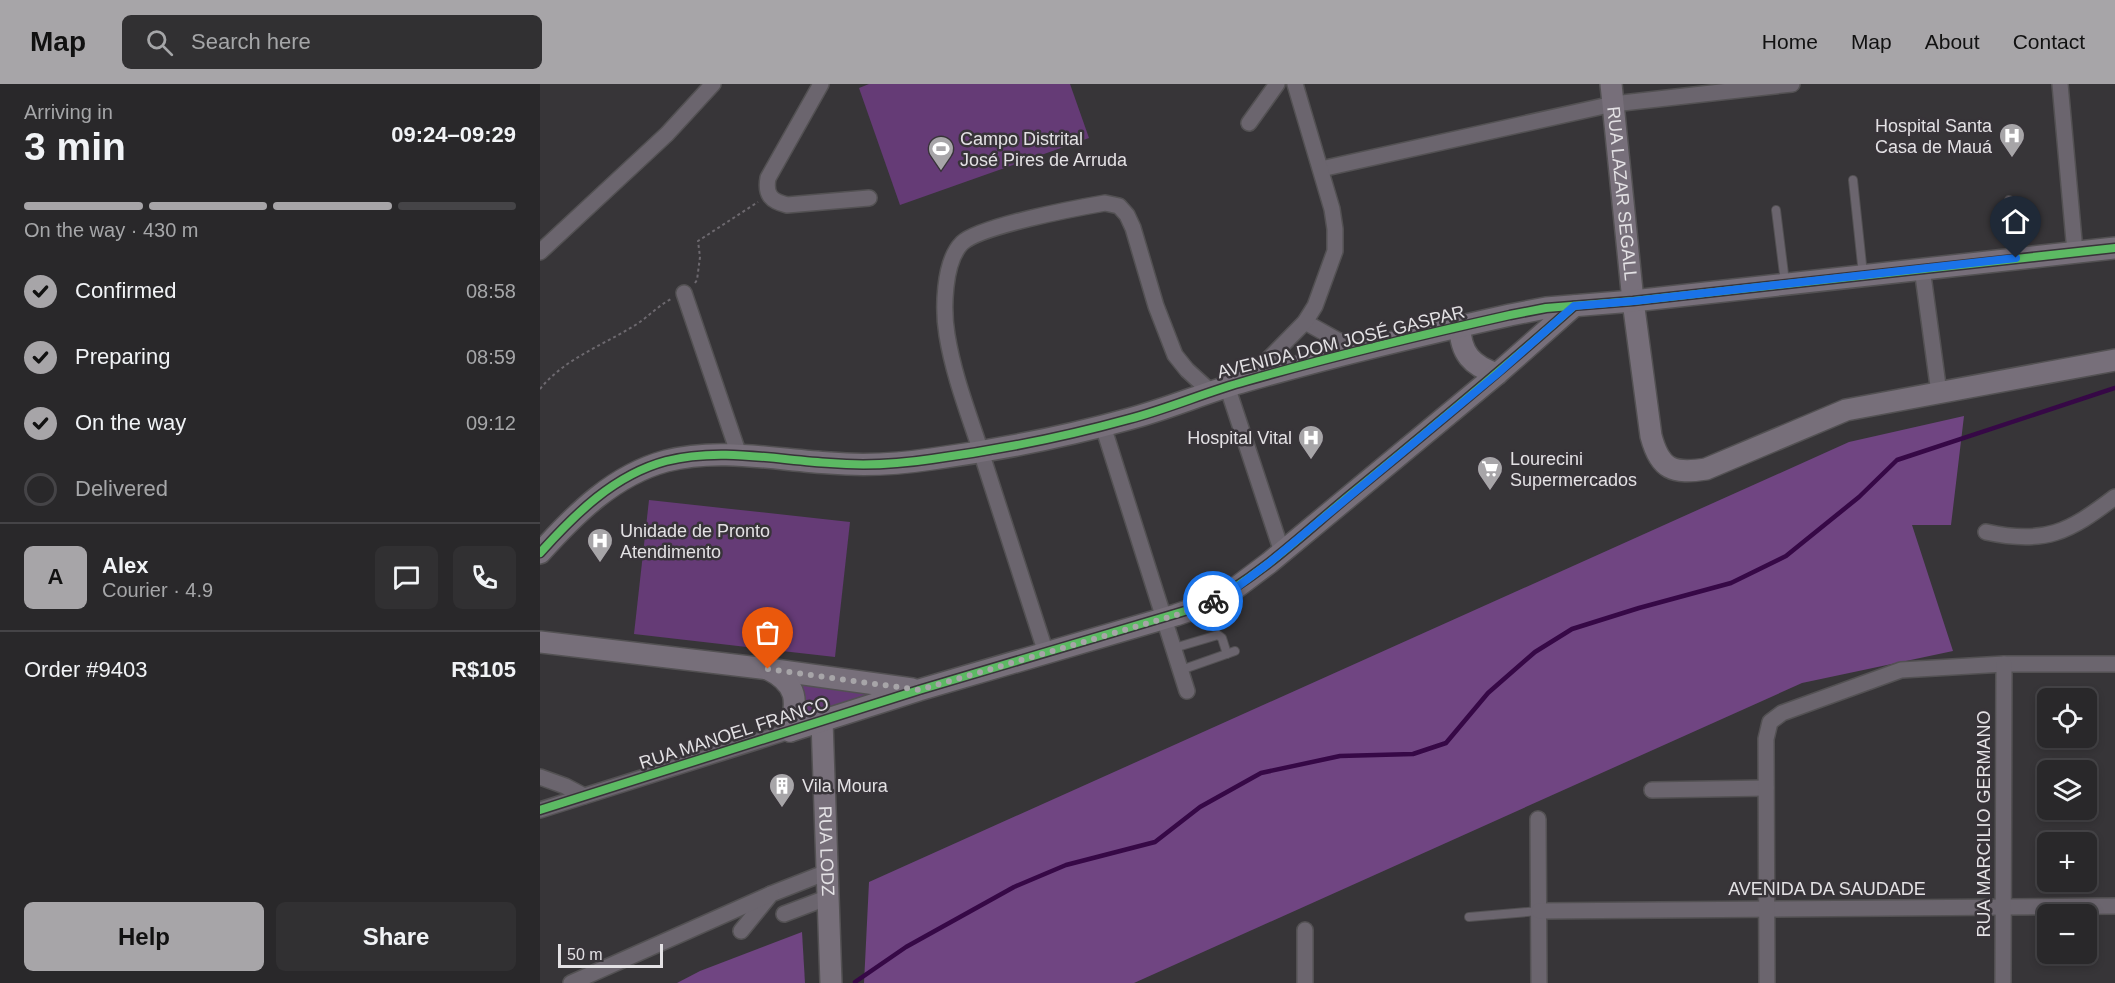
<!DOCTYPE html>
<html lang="en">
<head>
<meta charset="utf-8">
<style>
	:root { --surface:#29282a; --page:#313032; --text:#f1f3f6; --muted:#a5a6a8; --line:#454447; --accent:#a7a5a8 }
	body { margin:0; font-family:Helvetica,sans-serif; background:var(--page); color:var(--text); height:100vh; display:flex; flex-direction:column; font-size:22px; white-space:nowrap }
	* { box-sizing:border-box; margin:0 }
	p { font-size:20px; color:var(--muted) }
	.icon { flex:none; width:33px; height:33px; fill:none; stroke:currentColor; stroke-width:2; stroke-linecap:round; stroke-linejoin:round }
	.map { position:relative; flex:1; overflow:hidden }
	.panel { display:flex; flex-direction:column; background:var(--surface); width:540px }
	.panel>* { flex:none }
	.controls { position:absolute; left:1497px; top:604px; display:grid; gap:12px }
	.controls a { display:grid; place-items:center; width:60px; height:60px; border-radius:9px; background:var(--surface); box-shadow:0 3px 9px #0003,0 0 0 2px var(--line); font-size:30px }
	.scale { position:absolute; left:18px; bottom:15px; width:105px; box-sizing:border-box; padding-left:6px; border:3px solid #e3e1e4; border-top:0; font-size:16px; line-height:21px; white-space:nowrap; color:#e3e1e4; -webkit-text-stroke:4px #383439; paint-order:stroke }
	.pin { position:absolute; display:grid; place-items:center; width:51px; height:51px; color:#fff; margin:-62px -26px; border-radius:50% 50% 50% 0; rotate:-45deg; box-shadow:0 0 6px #0007 }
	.pin .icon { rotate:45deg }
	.courier { position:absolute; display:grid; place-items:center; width:60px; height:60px; margin:-30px; border:4px solid #1a73e8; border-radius:50%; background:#fff; color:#222; box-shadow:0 2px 8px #0007 }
	.overview em { font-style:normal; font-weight:800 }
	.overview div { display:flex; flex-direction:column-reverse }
	.overview { display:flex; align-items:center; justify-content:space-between; height:102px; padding:0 24px }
	h1 { font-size:39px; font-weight:800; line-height:45px }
	.bar { display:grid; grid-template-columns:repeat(4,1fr); gap:9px 6px; align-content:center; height:72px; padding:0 24px }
	.bar i { height:8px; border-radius:4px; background:var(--line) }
	.bar .current { background:var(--accent) }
	.bar p { grid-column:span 4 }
	.line { display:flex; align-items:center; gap:15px; padding:0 24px; border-top:2px solid var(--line) }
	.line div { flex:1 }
	.round { display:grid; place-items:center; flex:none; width:63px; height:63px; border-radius:9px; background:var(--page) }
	ol { padding:0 24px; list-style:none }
	li { display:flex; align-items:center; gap:18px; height:66px }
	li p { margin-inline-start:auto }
	li .icon { padding:6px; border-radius:50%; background:var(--accent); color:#111; stroke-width:4 }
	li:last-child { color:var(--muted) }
	li i { width:33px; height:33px; border:3px solid var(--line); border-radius:50% }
	.primary-button { display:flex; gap:12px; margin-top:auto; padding:12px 24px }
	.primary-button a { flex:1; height:69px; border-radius:9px; background:var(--accent); color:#111; font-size:24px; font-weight:800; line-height:69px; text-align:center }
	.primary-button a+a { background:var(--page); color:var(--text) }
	header { display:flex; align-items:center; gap:36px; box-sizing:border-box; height:84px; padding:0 30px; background:var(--accent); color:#111 }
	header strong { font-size:28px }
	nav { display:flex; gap:33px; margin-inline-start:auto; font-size:21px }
	.search { width:420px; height:54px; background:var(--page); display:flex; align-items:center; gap:15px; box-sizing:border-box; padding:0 21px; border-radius:9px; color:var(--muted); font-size:22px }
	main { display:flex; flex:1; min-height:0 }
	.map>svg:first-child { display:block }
</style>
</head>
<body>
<header>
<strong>Map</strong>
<div class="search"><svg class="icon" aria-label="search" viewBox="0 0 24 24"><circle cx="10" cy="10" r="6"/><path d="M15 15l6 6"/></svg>Search here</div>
<nav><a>Home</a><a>Map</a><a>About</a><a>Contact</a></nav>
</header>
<main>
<section class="panel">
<div class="overview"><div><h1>3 min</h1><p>Arriving in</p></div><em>09:24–09:29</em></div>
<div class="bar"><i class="current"></i><i class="current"></i><i class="current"></i><i></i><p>On the way · 430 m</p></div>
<ol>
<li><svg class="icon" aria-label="check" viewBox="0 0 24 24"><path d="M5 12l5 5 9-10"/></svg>Confirmed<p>08:58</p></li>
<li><svg class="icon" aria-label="check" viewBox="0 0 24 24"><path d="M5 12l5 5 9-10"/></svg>Preparing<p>08:59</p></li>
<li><svg class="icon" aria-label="check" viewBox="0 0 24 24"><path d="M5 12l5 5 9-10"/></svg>On the way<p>09:12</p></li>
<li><i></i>Delivered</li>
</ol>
<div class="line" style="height:108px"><b class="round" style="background:var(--accent);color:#111">A</b><div><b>Alex</b><p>Courier · 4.9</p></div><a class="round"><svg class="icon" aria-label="chat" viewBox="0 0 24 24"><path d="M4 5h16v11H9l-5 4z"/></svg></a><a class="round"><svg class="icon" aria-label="phone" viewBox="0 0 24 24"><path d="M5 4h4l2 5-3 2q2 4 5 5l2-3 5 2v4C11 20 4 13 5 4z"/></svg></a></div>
<div class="line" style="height:78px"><div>Order #9403</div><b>R$105</b></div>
<div class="primary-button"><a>Help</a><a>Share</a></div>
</section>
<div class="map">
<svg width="1575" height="899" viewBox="0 0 1575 899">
	<rect width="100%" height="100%" fill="#373538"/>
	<g fill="#653b76">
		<path d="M 329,0 L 530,0 L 549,54 L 360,121 L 319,4 Z"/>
		<path d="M 109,416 L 310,438 L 295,573 L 94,550 Z"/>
		<path d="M 253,594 L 347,608 L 260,639 Z"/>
	</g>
	<g fill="#704582">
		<path d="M 1424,332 L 1411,441 L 1372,441 L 1413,567 L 1262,599 L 594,899 L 324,899 L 329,798 L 1309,358 Z"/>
		<path d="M 262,848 L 265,899 L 137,899 L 160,887 Z"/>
	</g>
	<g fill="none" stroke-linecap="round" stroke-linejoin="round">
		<path stroke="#360846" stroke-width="4.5" d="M 315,898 L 366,863 L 474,803 L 526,781 L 615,758 L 660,723 L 721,689 L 800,672 L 873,670 L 906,659 L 948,609 L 995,568 L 1032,545 L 1099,524 L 1191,499 L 1246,472 L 1319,413 L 1357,376 L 1575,304"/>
		<defs>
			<g id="lane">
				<path d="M 1313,96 L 1323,190"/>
				<path d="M 1469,116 L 1476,172"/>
				<path d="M 1236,126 L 1245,198"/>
				<path d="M 634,564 L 678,551 L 682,554 L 687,570"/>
				<path d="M 641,586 L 695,567"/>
				<path d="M 929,833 L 999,827"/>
			</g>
			<g id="street">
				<path d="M 281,0 L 228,94 C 225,111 231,117 247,121 L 329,114"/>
				<path d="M 1520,0 L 1535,168"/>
				<path d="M 709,39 L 737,0"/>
				<path d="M 781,85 L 1073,20 L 1252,0"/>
				<path d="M 0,168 L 127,50 L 173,0"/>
				<path d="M 1382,184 L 1399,309"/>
				<path d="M 144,209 L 199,371"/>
				<path d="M 765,238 L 819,268"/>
				<path d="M 709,295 L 765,238 L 775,222 L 795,167 L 795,145 L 792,125 L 755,0"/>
				<path d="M 687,302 L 742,468"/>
				<path d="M 563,342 L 647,607"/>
				<path d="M 1446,448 C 1505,461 1529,448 1575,413"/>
				<path d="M 506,569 C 485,504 464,439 443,374 C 430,333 414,294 407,251 C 403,227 403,178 422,159 C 440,142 536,124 565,119 L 579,122 L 587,131 L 593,144 L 616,222 L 635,271 L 647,286 L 670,307"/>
				<path d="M 0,693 L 25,702 L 44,712"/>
				<path d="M 1112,706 L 1226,704"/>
				<path d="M 0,726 L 250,647"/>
				<path d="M 998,735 L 999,899"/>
				<path d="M 999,827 L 1575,822"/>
				<path d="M 244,830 L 289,813"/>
				<path d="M 765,846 L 765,899"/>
				<path d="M 201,847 L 231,810 L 287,788"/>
				<path d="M 31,899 L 231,810"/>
				<path d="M 1227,899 L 1226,655 L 1230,638 L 1242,629 L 1361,586 L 1464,580 L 1575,580"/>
				<path d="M 1463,899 L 1464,580"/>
			</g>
			<g id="secondary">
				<path id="s1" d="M 1071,0 L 1093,217 L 1111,352 C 1120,386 1133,390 1166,385 L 1306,326 L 1575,276"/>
				<path d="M 920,242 C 920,269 932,282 957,290"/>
				<path d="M 0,469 C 35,430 74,391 126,377 C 179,363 237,376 290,379 C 324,382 359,380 392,375 C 458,366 524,353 589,335 C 628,325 666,308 706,297 C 793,272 881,251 970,231 L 1006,224 L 1093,217 L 1575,164"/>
				<path d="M 0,558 L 228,585 L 372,605"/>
				<path d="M 228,585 C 258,600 258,617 250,647"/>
				<path id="s2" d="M 282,637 L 291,899"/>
				<path d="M 250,647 L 379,606 L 636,531 L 665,521 L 689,509 L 729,479 L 957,290 L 1034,222"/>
			</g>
		</defs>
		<use href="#lane" stroke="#535153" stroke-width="10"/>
		<use href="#street" stroke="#535153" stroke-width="18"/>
		<use href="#secondary" stroke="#535153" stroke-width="24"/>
		<g stroke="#6d696f" stroke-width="2" stroke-dasharray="3 3" stroke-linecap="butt">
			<path d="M 155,199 L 157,196 L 160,173 L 158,157 L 218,118"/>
			<path d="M 0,305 C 25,274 64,261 97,240 C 109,232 118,222 131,215"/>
		</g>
		<use href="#lane" stroke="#6b656e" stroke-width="8"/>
		<use href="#street" stroke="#6b656e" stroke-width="15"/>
		<use href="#secondary" stroke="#776f7a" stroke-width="21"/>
		<defs>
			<g id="cycleway">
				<path d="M 0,469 C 35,430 74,391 126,377 C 179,363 237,376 290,379 C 324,382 359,380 392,375 C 458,366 524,353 589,335 C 628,325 666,308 706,297 C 793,272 881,251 970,231 L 1006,224 L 1093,217 L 1575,164"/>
				<path d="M 0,726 L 379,606 L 665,521 C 719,493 764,449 810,411 C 886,349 961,287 1034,222"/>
			</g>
		</defs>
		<use href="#cycleway" stroke="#383439" stroke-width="11"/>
		<use href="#cycleway" stroke="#5cba63" stroke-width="8"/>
	</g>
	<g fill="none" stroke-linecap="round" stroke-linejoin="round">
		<path stroke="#a7a5a8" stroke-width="6" stroke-dasharray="0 10.8" d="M 228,585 L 379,606 L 636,531 L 673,517"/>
		<path stroke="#1a73e8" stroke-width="8" d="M 673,517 L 689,509 L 729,479 L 957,290 L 1034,222 L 1094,217 L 1476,174"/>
	</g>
	<defs>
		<symbol id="hospital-pin" viewBox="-11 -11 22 30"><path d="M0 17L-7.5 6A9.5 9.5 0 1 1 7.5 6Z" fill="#a7a5a8" stroke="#383439"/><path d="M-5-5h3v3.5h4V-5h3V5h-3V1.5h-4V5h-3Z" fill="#fff"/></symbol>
		<symbol id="stadium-pin" viewBox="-11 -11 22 30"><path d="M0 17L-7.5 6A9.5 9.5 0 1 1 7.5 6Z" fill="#a7a5a8" stroke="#383439"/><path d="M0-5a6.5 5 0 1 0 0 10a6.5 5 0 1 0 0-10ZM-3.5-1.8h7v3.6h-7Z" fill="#fff"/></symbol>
		<symbol id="supermarket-pin" viewBox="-11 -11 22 30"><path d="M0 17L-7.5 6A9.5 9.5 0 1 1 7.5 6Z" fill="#a7a5a8" stroke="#383439"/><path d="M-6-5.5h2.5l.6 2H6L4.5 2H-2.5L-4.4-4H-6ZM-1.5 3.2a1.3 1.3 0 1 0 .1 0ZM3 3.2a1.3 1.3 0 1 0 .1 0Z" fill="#fff"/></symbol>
		<symbol id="building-pin" viewBox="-11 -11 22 30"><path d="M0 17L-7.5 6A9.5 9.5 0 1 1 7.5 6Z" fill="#a7a5a8" stroke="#383439"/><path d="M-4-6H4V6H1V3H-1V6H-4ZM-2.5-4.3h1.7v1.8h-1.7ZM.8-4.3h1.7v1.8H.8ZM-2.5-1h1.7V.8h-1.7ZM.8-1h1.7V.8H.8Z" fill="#fff"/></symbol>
	</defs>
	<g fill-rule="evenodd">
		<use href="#hospital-pin" x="1457" y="37" width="30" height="40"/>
		<use href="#stadium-pin" x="386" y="50" width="30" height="40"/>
		<use href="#hospital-pin" x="756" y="339" width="30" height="40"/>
		<use href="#supermarket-pin" x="935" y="370" width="30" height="40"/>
		<use href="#hospital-pin" x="45" y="442" width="30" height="40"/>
		<use href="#building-pin" x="227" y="687" width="30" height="40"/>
	</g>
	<g text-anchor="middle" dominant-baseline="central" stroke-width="5" stroke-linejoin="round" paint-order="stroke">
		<g font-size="18" fill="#e3e1e4" stroke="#383439" text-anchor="start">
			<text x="1452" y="42" text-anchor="end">Hospital Santa<tspan x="1452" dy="21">Casa de Mauá</tspan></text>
			<text x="420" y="55">Campo Distrital<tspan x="420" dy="21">José Pires de Arruda</tspan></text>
			<text x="752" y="354" text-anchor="end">Hospital Vital</text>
			<text x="970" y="375">Lourecini<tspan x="970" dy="21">Supermercados</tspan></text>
			<text x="80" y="447">Unidade de Pronto<tspan x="80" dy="21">Atendimento</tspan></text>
			<text x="262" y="702">Vila Moura</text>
		</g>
		<g font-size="18" fill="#e3e1e4" stroke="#383439">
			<text stroke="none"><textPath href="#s1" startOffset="110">RUA LAZAR SEGALL</textPath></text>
			<text transform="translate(801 258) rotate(-14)">AVENIDA DOM JOSÉ GASPAR</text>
			<text transform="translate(194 649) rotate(-18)">RUA MANOEL FRANCO</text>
			<text transform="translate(1444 740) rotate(-90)">RUA MARCILIO GERMANO</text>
			<text stroke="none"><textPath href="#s2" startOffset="130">RUA LODZ</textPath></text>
			<text x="1287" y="805">AVENIDA DA SAUDADE</text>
		</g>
	</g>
</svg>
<div class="controls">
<a><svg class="icon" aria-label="locate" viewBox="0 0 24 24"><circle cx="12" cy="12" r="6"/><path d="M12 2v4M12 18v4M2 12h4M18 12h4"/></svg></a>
<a><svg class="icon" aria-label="layers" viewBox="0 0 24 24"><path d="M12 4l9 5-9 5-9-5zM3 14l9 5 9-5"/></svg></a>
<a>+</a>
<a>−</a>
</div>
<div class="scale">50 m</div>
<div class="pin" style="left:228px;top:585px;background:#ea580c"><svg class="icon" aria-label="bag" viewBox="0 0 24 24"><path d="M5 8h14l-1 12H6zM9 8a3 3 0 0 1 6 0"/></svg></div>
<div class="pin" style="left:1476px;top:174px;background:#1f2937"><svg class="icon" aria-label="home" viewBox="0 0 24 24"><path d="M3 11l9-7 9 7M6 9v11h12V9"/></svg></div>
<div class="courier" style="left:673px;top:517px"><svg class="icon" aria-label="bike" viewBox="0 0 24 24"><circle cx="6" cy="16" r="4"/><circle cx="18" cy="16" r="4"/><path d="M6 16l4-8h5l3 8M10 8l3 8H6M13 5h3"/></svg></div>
</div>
</main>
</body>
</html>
